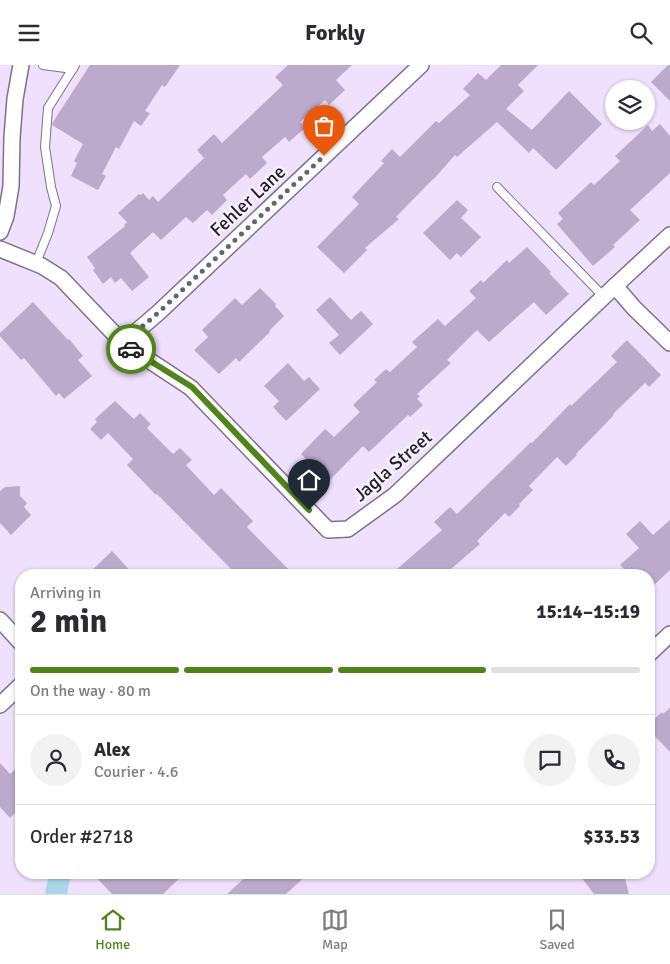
<!DOCTYPE html>
<html lang="en">
<head>
<meta charset="utf-8">
<style>
	:root { --surface:#fff; --page:#f2f2f3; --text:#2b2b33; --muted:#7c7c81; --line:#e1e1e2; --accent:#51851b }
	body { margin:0; font-family:Signika,sans-serif; background:var(--page); color:var(--text); height:100vh; display:flex; flex-direction:column; font-size:19px; white-space:nowrap }
	* { box-sizing:border-box; margin:0 }
	p { font-size:16px; color:var(--muted) }
	.icon { flex:none; width:28px; height:28px; fill:none; stroke:currentColor; stroke-width:2; stroke-linecap:round; stroke-linejoin:round }
	.map { position:relative; flex:1; overflow:hidden }
	.panel { position:absolute; left:15px; top:504px; width:640px; height:310px; display:flex; flex-direction:column; background:var(--surface); border-radius:20px; box-shadow:0 1px 4px #0004 }
	.panel>* { flex:none }
	.tools { position:absolute; left:605px; top:15px; display:grid; gap:10px }
	.tools a { display:grid; place-items:center; width:50px; height:50px; border-radius:50%; background:var(--surface); box-shadow:0 1px 4px #0004; font-size:25px }
	.pin { position:absolute; display:grid; place-items:center; width:42px; height:42px; color:#fff; margin:-51px -21px; border-radius:50% 50% 50% 0; rotate:-45deg; box-shadow:0 0 5px #0007 }
	.pin .icon { rotate:45deg }
	.courier { position:absolute; display:grid; place-items:center; width:50px; height:50px; margin:-25px; border:4px solid #51851b; border-radius:50%; background:#fff; color:#222; box-shadow:0 1px 6px #0007 }
	.headline em { font-style:normal; font-weight:800 }
	.headline div { display:flex; flex-direction:column-reverse }
	.headline { display:flex; align-items:center; justify-content:space-between; height:85px; padding:0 15px }
	h1 { font-size:32px; font-weight:800; line-height:38px }
	.bar { display:grid; grid-template-columns:repeat(4,1fr); gap:8px 5px; align-content:center; height:60px; padding:0 15px }
	.bar i { height:6px; border-radius:4px; background:var(--line) }
	.bar .selected { background:var(--accent) }
	.bar p { grid-column:span 4 }
	.line { display:flex; align-items:center; gap:12px; padding:0 15px; border-top:1px solid var(--line) }
	.line div { flex:1 }
	.round { display:grid; place-items:center; flex:none; width:52px; height:52px; border-radius:26px; background:var(--page) }
	header { display:flex; justify-content:space-between; align-items:center; height:65px; padding:0 15px; background:var(--surface); font-size:22px; font-weight:800 }
	.tab-bar { display:flex; justify-content:space-around; align-items:center; height:70px; border-top:1px solid var(--line); background:var(--surface); font-size:14px; color:var(--muted) }
	.tab-bar a { display:grid; justify-items:center; gap:2px }
	.tab-bar .selected { color:var(--accent) }
	.map>svg:first-child { display:block }
</style>
</head>
<body>
<header><svg class="icon" aria-label="menu" viewBox="0 0 24 24"><path d="M4 6h16M4 12h16M4 18h16"/></svg>Forkly<svg class="icon" aria-label="search" viewBox="0 0 24 24"><circle cx="10" cy="10" r="6"/><path d="M15 15l6 6"/></svg></header>
<div class="map">
<svg width="670" height="829" viewBox="0 0 670 829">
	<rect width="100%" height="100%" fill="#efe0fd"/>
	<path fill="#abd5e8" d="M 49,809 L 70,814 L 67,829 L 45,829 Z"/>
	<g fill="#bcaacc">
		<path d="M 90,0 L 180,0 L 165,22 L 162,20 L 145,46 L 150,48 L 141,61 L 134,56 L 119,84 L 116,82 L 102,109 L 106,111 L 98,125 L 71,111 L 77,98 L 74,96 L 83,79 L 52,60 L 53,57 Z"/>
		<path d="M 288,0 L 352,0 L 336,15 L 345,25 L 329,40 L 325,35 L 300,57 L 306,62 L 289,77 L 285,72 L 262,92 L 267,98 L 250,114 L 246,109 L 223,130 L 227,135 L 212,150 L 207,145 L 193,158 L 186,152 L 161,175 L 153,167 L 130,188 L 149,212 L 132,226 L 121,213 L 115,218 L 111,212 L 103,219 L 93,205 L 95,203 L 87,192 L 125,161 L 124,160 L 127,157 L 118,148 L 139,129 L 141,130 L 143,128 L 149,135 L 153,131 L 158,137 L 204,93 L 197,85 L 214,69 L 222,78 L 283,20 L 275,12 Z"/>
		<path d="M 501,0 L 538,0 L 518,20 L 524,26 L 506,44 L 532,65 L 569,26 L 602,59 L 556,105 L 533,83 L 529,88 L 497,57 L 457,92 L 455,90 L 433,115 L 433,114 L 396,152 L 399,154 L 365,183 L 367,185 L 344,208 L 317,182 L 359,139 L 352,132 L 384,98 L 381,96 L 392,84 L 400,92 L 436,56 L 439,58 L 470,30 L 463,24 L 478,8 L 486,15 Z"/>
		<path d="M 668,0 L 670,0 L 670,36 L 651,17 Z"/>
		<path d="M 660,59 L 670,71 L 670,108 L 630,145 L 640,155 L 613,180 L 615,182 L 593,201 L 557,159 L 563,154 L 558,148 L 591,117 L 594,120 L 620,96 L 615,91 L 648,60 L 652,66 Z"/>
		<path d="M 457,135 L 468,145 L 461,153 L 481,172 L 461,192 L 457,188 L 450,195 L 423,168 Z"/>
		<path d="M 527,182 L 551,207 L 549,208 L 569,229 L 546,250 L 534,237 L 489,277 L 477,265 L 447,295 L 451,298 L 417,329 L 420,331 L 417,334 L 423,340 L 410,352 L 408,350 L 369,387 L 363,381 L 328,417 L 301,389 L 325,364 L 334,372 L 360,347 L 353,340 L 377,317 L 374,315 L 386,304 L 390,307 L 417,282 L 412,277 L 438,254 L 445,261 L 476,233 L 469,226 L 481,215 L 483,218 L 507,195 L 509,198 Z"/>
		<path d="M 260,223 L 276,239 L 275,241 L 284,251 L 269,266 L 270,267 L 239,297 L 236,293 L 219,309 L 194,285 L 208,272 L 202,265 L 235,233 L 242,240 Z"/>
		<path d="M 330,232 L 351,255 L 361,246 L 373,259 L 340,290 L 329,278 L 339,270 L 316,245 Z"/>
		<path d="M 33,237 L 68,275 L 69,274 L 83,291 L 78,295 L 92,311 L 64,334 L 59,328 L 56,331 L 24,293 L 21,295 L 0,271 L 0,268 Z"/>
		<path d="M 627,275 L 661,310 L 649,322 L 645,318 L 613,349 L 614,350 L 576,389 L 577,390 L 566,401 L 557,392 L 529,421 L 533,425 L 519,439 L 520,441 L 509,452 L 505,448 L 477,476 L 480,479 L 444,510 L 390,510 L 442,465 L 434,457 L 450,442 L 457,449 L 531,377 L 532,378 L 570,339 L 571,341 L 617,297 L 611,291 Z"/>
		<path d="M 288,298 L 304,316 L 309,312 L 320,324 L 286,356 L 273,342 L 279,336 L 264,321 Z"/>
		<path d="M 115,336 L 134,354 L 140,348 L 151,359 L 147,363 L 173,389 L 180,383 L 192,395 L 186,400 L 214,430 L 221,423 L 253,456 L 247,462 L 294,510 L 237,510 L 157,429 L 156,430 L 127,400 L 133,394 L 108,368 L 101,375 L 90,364 L 97,357 L 95,354 Z"/>
		<path d="M 20,421 L 20,431 L 27,438 L 24,442 L 31,450 L 11,470 L 0,458 L 0,426 L 5,422 Z"/>
		<path d="M 670,455 L 670,505 L 649,525 L 649,510 L 630,510 L 620,500 L 639,483 L 626,469 L 640,456 L 653,470 Z"/>
		<path d="M 112,486 L 134,510 L 87,510 Z"/>
		<path d="M 670,643 L 670,687 L 649,665 L 649,659 L 662,647 L 663,649 Z"/>
		<path d="M 0,698 L 10,709 L 21,699 L 21,742 L 10,753 L 0,742 Z"/>
		<path d="M 92,808 L 185,808 L 163,829 L 112,829 Z"/>
		<path d="M 250,808 L 309,808 L 286,829 L 227,829 Z"/>
		<path d="M 578,808 L 619,808 L 624,810 L 629,829 L 594,829 Z"/>
	</g>
	<g fill="none" stroke-linecap="round" stroke-linejoin="round">
		<defs>
			<g id="service">
				<path d="M 43,0 L 73,4"/>
				<path d="M 497,122 L 604,232"/>
				<path d="M 36,198 L 48,168 L 56,141 L 51,122 L 45,82 L 48,43 L 75,0"/>
			</g>
			<g id="minor">
				<path d="M 0,167 L 6,151 L 11,121 L 12,72 L 15,34 L 21,0"/>
				<path d="M 0,184 L 42,201 L 61,213 L 123,278 L 191,323 L 328,465 L 348,464 L 395,430 L 615,221 L 634,243 L 670,278"/>
				<path d="M 615,221 L 670,170"/>
				<path d="M 123,278 L 158,248 L 421,0"/>
				<path d="M 0,555 L 21,578"/>
				<path d="M 649,589 L 670,569"/>
				<path d="M 0,640 L 21,620"/>
			</g>
		</defs>
		<use href="#service" stroke="#7e718a" stroke-width="10"/>
		<use href="#minor" stroke="#7e718a" stroke-width="18"/>
		<use href="#service" stroke="#fff" stroke-width="8"/>
		<use href="#minor" stroke="#fff" stroke-width="15"/>
	</g>
	<g fill="none" stroke-linecap="round" stroke-linejoin="round">
		<path stroke="#6a6172" stroke-width="5" stroke-dasharray="0 9" d="M 131,284 L 123,278 L 158,248 L 324,91"/>
		<path stroke="#51851b" stroke-width="6" d="M 131,284 L 192,322 L 309,445"/>
	</g>
	<g text-anchor="middle" dominant-baseline="central" stroke-width="5" stroke-linejoin="round" paint-order="stroke">
		<g font-size="19" fill="#221d27" stroke="#f7f1fd">
			<text transform="translate(248 136) rotate(-43)">Fehler Lane</text>
			<text transform="translate(393 401) rotate(-41)">Jagla Street</text>
		</g>
	</g>
</svg>
<div class="tools">
<a><svg class="icon" aria-label="layers" viewBox="0 0 24 24"><path d="M12 4l9 5-9 5-9-5zM3 14l9 5 9-5"/></svg></a>
</div>
<div class="pin" style="left:324px;top:91px;background:#ea580c"><svg class="icon" aria-label="bag" viewBox="0 0 24 24"><path d="M5 8h14l-1 12H6zM9 8a3 3 0 0 1 6 0"/></svg></div>
<div class="pin" style="left:309px;top:445px;background:#1f2937"><svg class="icon" aria-label="home" viewBox="0 0 24 24"><path d="M3 11l9-7 9 7M6 9v11h12V9"/></svg></div>
<div class="courier" style="left:131px;top:284px"><svg class="icon" aria-label="car" viewBox="0 0 24 24"><path d="M5 17H2v-5l4-1 3-4h7l3 4 3 1v5h-3M9 17h6M6 11h13"/><circle cx="7" cy="17" r="2"/><circle cx="17" cy="17" r="2"/></svg></div>
<section class="panel">
<div class="headline"><div><h1>2 min</h1><p>Arriving in</p></div><em>15:14–15:19</em></div>
<div class="bar"><i class="selected"></i><i class="selected"></i><i class="selected"></i><i></i><p>On the way · 80 m</p></div>
<div class="line" style="height:90px"><a class="round"><svg class="icon" aria-label="person" viewBox="0 0 24 24"><circle cx="12" cy="8" r="4"/><path d="M4 21q1-7 8-7t8 7"/></svg></a><div><b>Alex</b><p>Courier · 4.6</p></div><a class="round"><svg class="icon" aria-label="chat" viewBox="0 0 24 24"><path d="M4 5h16v11H9l-5 4z"/></svg></a><a class="round"><svg class="icon" aria-label="phone" viewBox="0 0 24 24"><path d="M5 4h4l2 5-3 2q2 4 5 5l2-3 5 2v4C11 20 4 13 5 4z"/></svg></a></div>
<div class="line" style="height:65px"><div>Order #2718</div><b>$33.53</b></div>
</section>
</div>
<nav class="tab-bar">
<a class="selected"><svg class="icon" aria-label="home" viewBox="0 0 24 24"><path d="M3 11l9-7 9 7M6 9v11h12V9"/></svg>Home</a>
<a><svg class="icon" aria-label="map" viewBox="0 0 24 24"><path d="M3 6l6-2 6 2 6-2v14l-6 2-6-2-6 2zM9 4v14M15 6v14"/></svg>Map</a>
<a><svg class="icon" aria-label="saved" viewBox="0 0 24 24"><path d="M7 4h10v16l-5-4-5 4z"/></svg>Saved</a>
</nav>
</body>
</html>
